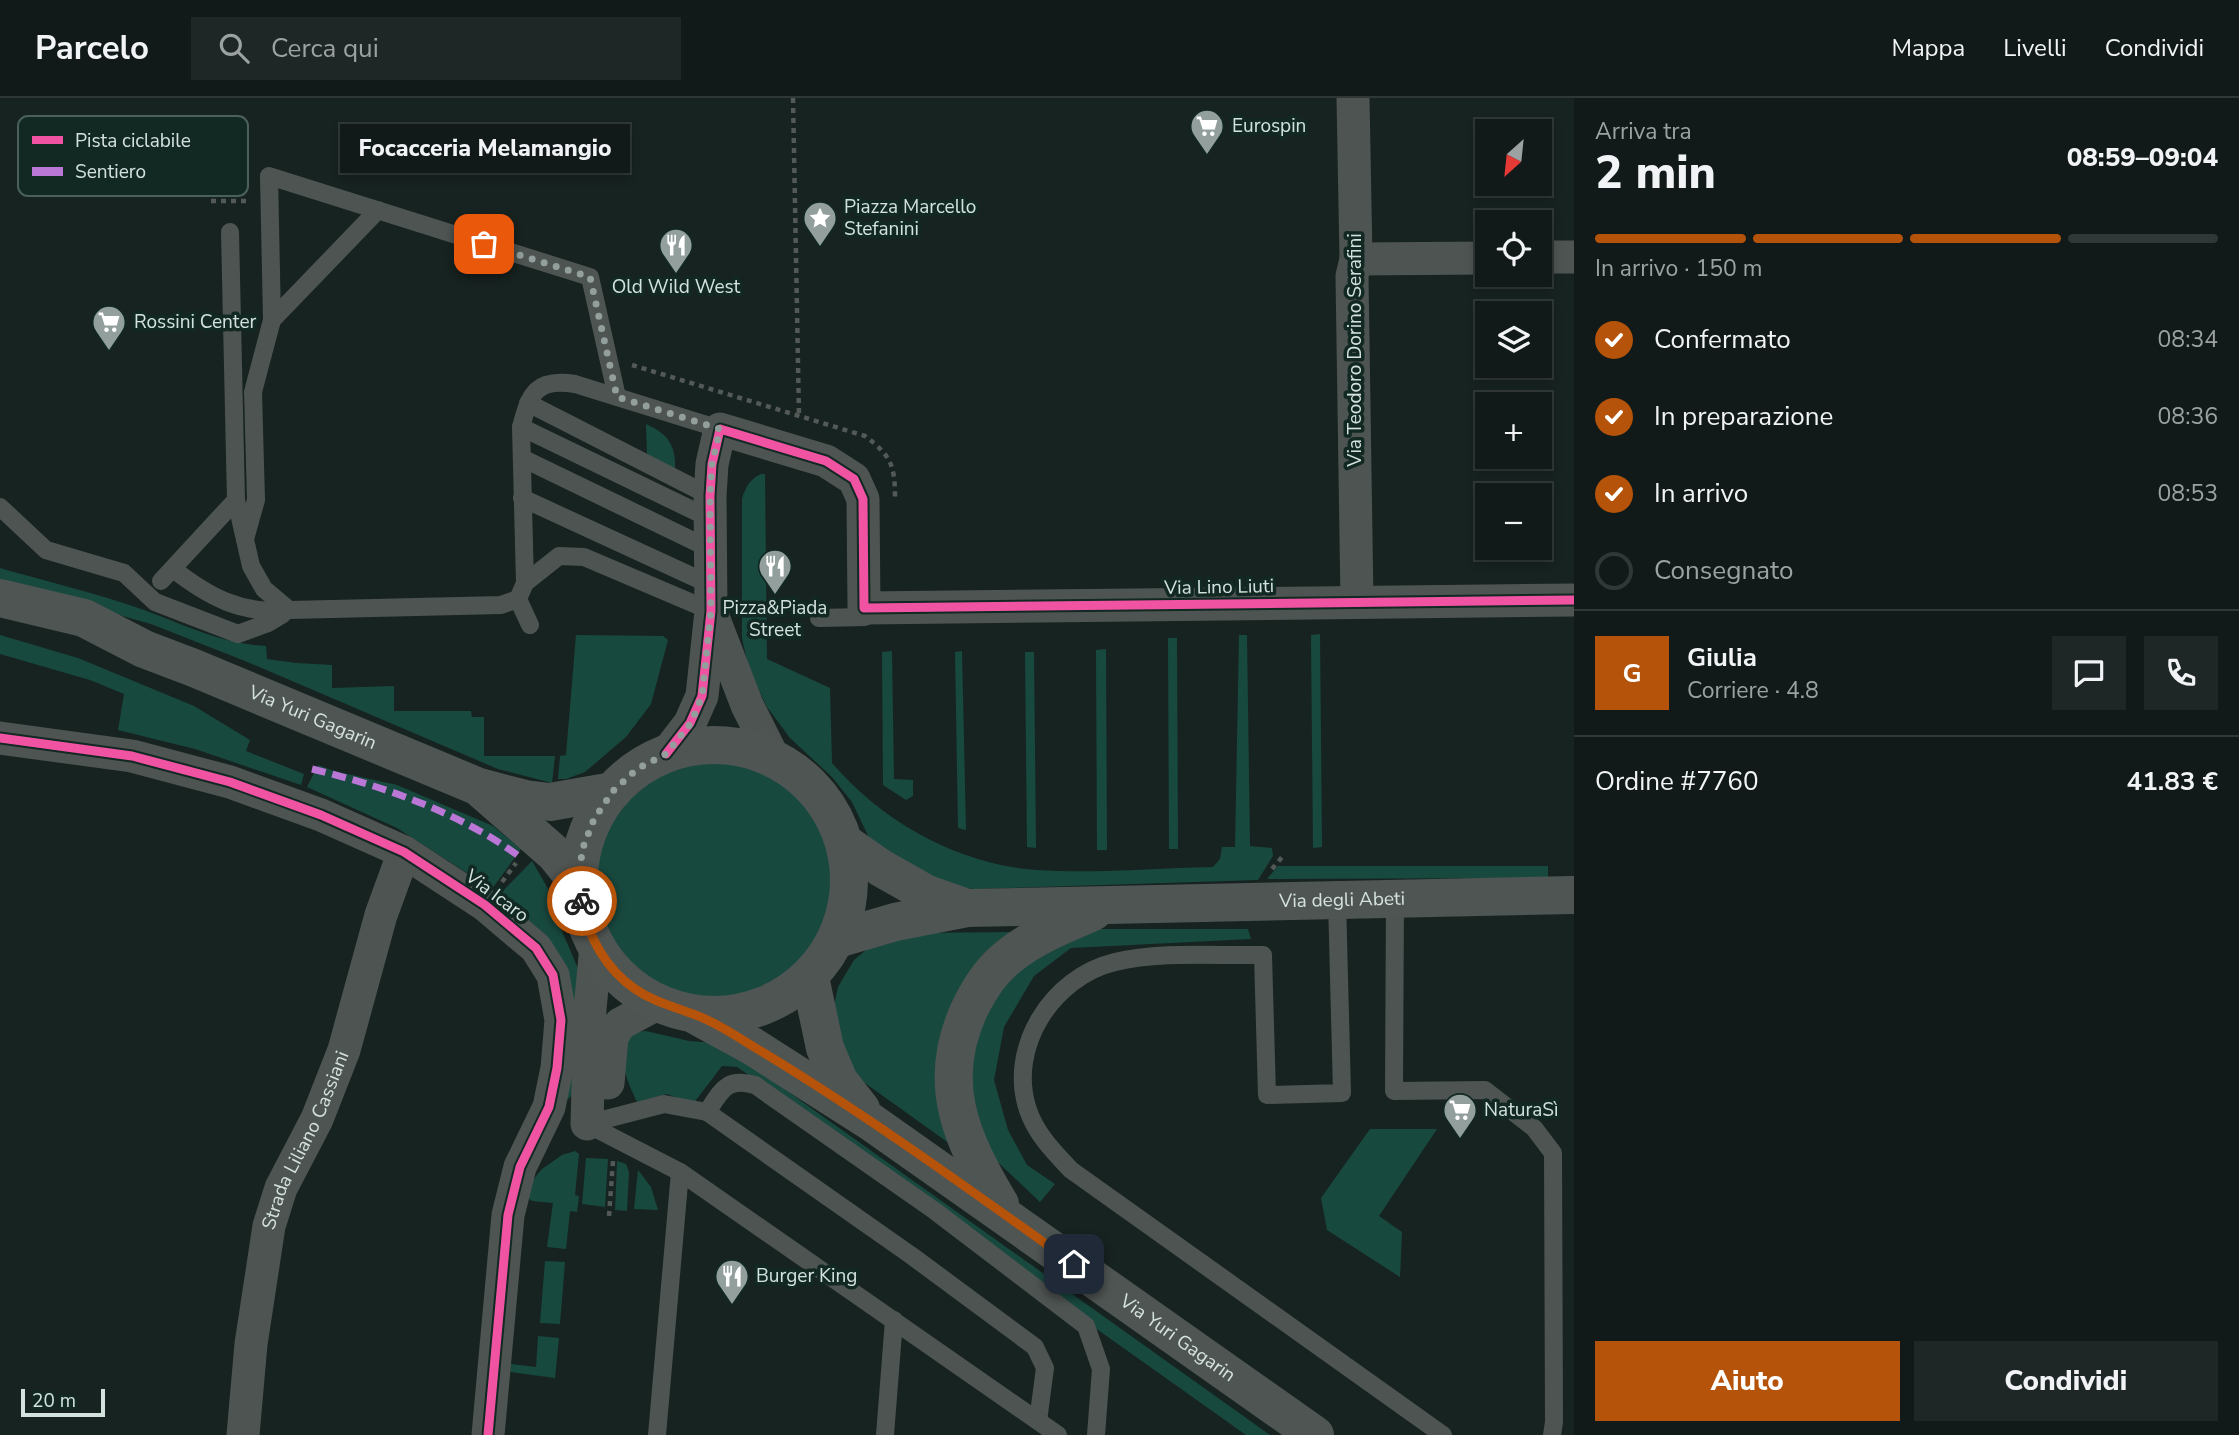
<!DOCTYPE html>
<html lang="it">
<head>
<meta charset="utf-8">
<style>
	:root { --surface:#111a18; --page:#1e2725; --text:#f1f3f6; --muted:#9ca1a2; --line:#303837; --accent:#b45309 }
	body { margin:0; font-family:"Nunito Sans",sans-serif; background:var(--page); color:var(--text); height:100vh; display:flex; flex-direction:column; font-size:26px; white-space:nowrap }
	* { box-sizing:border-box; margin:0 }
	p { font-size:23px; color:var(--muted) }
	.icon { flex:none; width:38px; height:38px; fill:none; stroke:currentColor; stroke-width:2; stroke-linecap:round; stroke-linejoin:round }
	.map { position:relative; flex:1; overflow:hidden }
	.drawer { display:flex; flex-direction:column; background:var(--surface); width:665px }
	.drawer>* { flex:none }
	.needle { width:46px; rotate:207deg }
	.fabs { position:absolute; left:1475px; top:21px; display:grid; gap:14px }
	.fabs a { display:grid; place-items:center; width:77px; height:77px; border-radius:0px; background:var(--surface); box-shadow:0 4px 10px #0003,0 0 0 2px var(--line); font-size:35px }
	.scale { position:absolute; left:21px; bottom:18px; width:84px; box-sizing:border-box; padding-left:7px; border:4px solid #d4e2de; border-top:0; font-size:19px; line-height:24px; white-space:nowrap; color:#d4e2de; -webkit-text-stroke:5px #122823; paint-order:stroke }
	.pin { position:absolute; display:grid; place-items:center; width:60px; height:60px; color:#fff; margin:-30px; border-radius:14px; box-shadow:0 4px 10px #0006 }
	.courier { position:absolute; display:grid; place-items:center; width:70px; height:70px; margin:-35px; border:5px solid #b45309; border-radius:50%; background:#fff; color:#222; box-shadow:0 2px 9px #0007 }
	.bubble { position:absolute; height:49px; border-radius:0px; background:var(--surface); box-shadow:0 4px 10px #0003,0 0 0 2px var(--line); font-size:23px; font-weight:800; line-height:49px; text-align:center }
	.head em { font-style:normal; font-weight:800 }
	.head div { display:flex; flex-direction:column-reverse }
	.head { display:flex; align-items:center; justify-content:space-between; height:119px; padding:0 21px }
	h1 { font-size:46px; font-weight:800; line-height:52px }
	.bar { display:grid; grid-template-columns:repeat(4,1fr); gap:10px 7px; align-content:center; height:84px; padding:0 21px }
	.bar i { height:9px; border-radius:5px; background:var(--line) }
	.bar .active { background:var(--accent) }
	.bar p { grid-column:span 4 }
	.line { display:flex; align-items:center; gap:18px; padding:0 21px; border-top:2px solid var(--line) }
	.line div { flex:1 }
	.round { display:grid; place-items:center; flex:none; width:74px; height:74px; border-radius:0px; background:var(--page) }
	ol { padding:0 21px; list-style:none }
	li { display:flex; align-items:center; gap:21px; height:77px }
	li p { margin-inline-start:auto }
	li .icon { padding:7px; border-radius:50%; background:var(--accent); color:#fff; stroke-width:4 }
	li:last-child { color:var(--muted) }
	li i { width:38px; height:38px; border:4px solid var(--line); border-radius:50% }
	.primary-button { display:flex; gap:14px; margin-top:auto; padding:14px 21px }
	.primary-button a { flex:1; height:80px; border-radius:0px; background:var(--accent); color:#fff; font-size:28px; font-weight:800; line-height:80px; text-align:center }
	.primary-button a+a { background:var(--page); color:var(--text) }
	header { display:flex; align-items:center; gap:42px; box-sizing:border-box; height:98px; padding:0 35px; background:var(--surface); border-bottom:2px solid var(--line) }
	header strong { font-size:33px }
	nav { display:flex; gap:38px; margin-inline-start:auto; font-size:24px }
	.search { width:490px; height:63px; background:var(--page); display:flex; align-items:center; gap:18px; box-sizing:border-box; padding:0 24px; border-radius:0px; color:var(--muted); font-size:26px }
	main { display:flex; flex:1; min-height:0 }
	.map>svg:first-child { display:block }
</style>
</head>
<body>
<header>
<strong>Parcelo</strong>
<div class="search"><svg class="icon" aria-label="search" viewBox="0 0 24 24"><circle cx="10" cy="10" r="6"/><path d="M15 15l6 6"/></svg>Cerca qui</div>
<nav><a>Mappa</a><a>Livelli</a><a>Condividi</a></nav>
</header>
<main>
<div class="map">
<svg width="1574" height="1337" viewBox="0 0 1574 1337">
	<rect width="100%" height="100%" fill="#172320"/>
	<g fill="#18493f">
		<path d="M 646,326 C 668,336 676,347 675,372 L 647,359 Z"/>
		<path d="M 761,376 L 765,376 L 767,561 L 830,590 L 832,665 C 883,724 957,766 1036,772 C 1095,776 1155,770 1213,769 L 1220,761 L 1222,749 L 1235,749 L 1239,537 L 1247,537 L 1250,748 L 1272,750 L 1273,758 L 1258,782 L 975,791 L 942,788 L 871,744 L 852,704 L 832,679 L 790,640 L 767,609 L 749,572 L 742,540 L 742,401 C 745,390 750,381 761,376 Z"/>
		<path d="M 0,470 C 48,484 97,495 144,512 C 185,527 222,546 266,548 L 267,561 L 296,565 L 332,567 L 332,590 L 394,588 L 394,613 L 471,613 L 472,619 L 484,619 L 484,658 L 555,658 L 552,685 L 498,671 L 245,563 L 151,526 L 45,496 L 0,488 Z"/>
		<path d="M 1320,536 L 1322,749 L 1313,750 L 1311,537 Z"/>
		<path d="M 0,537 L 78,560 L 194,608 L 250,642 L 246,653 L 304,676 L 301,687 L 195,651 L 118,632 L 124,596 L 90,582 L 0,556 Z"/>
		<path d="M 576,537 L 663,538 L 668,542 L 651,606 L 626,639 L 585,674 L 566,681 L 558,681 L 560,658 L 566,657 Z"/>
		<path d="M 1168,540 L 1177,540 L 1178,751 L 1169,751 Z"/>
		<path d="M 1106,551 L 1107,752 L 1097,752 L 1096,552 Z"/>
		<path d="M 892,553 L 894,681 L 913,682 L 913,698 L 906,702 L 883,687 L 882,554 Z"/>
		<path d="M 962,553 L 966,732 L 958,730 L 955,554 Z"/>
		<path d="M 1025,554 L 1034,554 L 1036,750 L 1027,749 Z"/>
		<circle cx="714" cy="782" r="118"/>
		<path d="M 318,667 L 334,673 L 397,687 L 493,728 L 521,751 L 492,791 L 397,730 L 307,689 Z"/>
		<path d="M 532,763 L 550,794 L 559,826 L 579,873 L 572,997 L 563,1006 L 570,908 L 494,802 Z"/>
		<path d="M 1278,768 L 1548,768 L 1548,780 L 1267,781 Z"/>
		<path d="M 1090,831 L 1248,831 L 1251,841 L 1071,850 L 1034,878 L 1004,929 L 994,982 L 1008,1032 L 1027,1067 L 1055,1086 L 1040,1104 L 986,1053 L 966,982 L 980,914 L 1043,847 Z"/>
		<path d="M 1026,834 L 988,864 L 960,1053 L 862,983 L 844,959 L 834,907 L 838,889 L 854,862 L 866,852 L 910,835 Z"/>
		<path d="M 646,933 L 689,943 L 715,945 L 741,960 L 1270,1337 L 1246,1337 L 1091,1227 L 809,1018 L 737,969 L 722,968 L 693,1006 L 667,996 L 637,1004 C 626,980 614,956 633,934 Z"/>
		<path d="M 1370,1031 L 1437,1031 L 1379,1118 L 1402,1134 L 1400,1179 L 1327,1132 L 1321,1100 Z"/>
		<path d="M 575,1053 L 579,1056 L 575,1097 L 579,1098 L 577,1114 L 570,1113 L 566,1151 L 547,1149 L 553,1105 L 532,1103 L 528,1100 L 532,1083 L 542,1071 L 562,1057 Z"/>
		<path d="M 586,1060 L 608,1061 L 605,1109 L 582,1106 Z"/>
		<path d="M 617,1063 L 626,1066 L 629,1074 L 627,1113 L 615,1112 Z"/>
		<path d="M 638,1072 L 651,1089 L 658,1112 L 634,1111 Z"/>
		<path d="M 545,1163 L 565,1164 L 560,1226 L 540,1225 Z"/>
		<path d="M 538,1238 L 559,1240 L 555,1280 L 510,1274 L 511,1266 L 536,1269 Z"/>
	</g>
	<g fill="none" stroke-linecap="round" stroke-linejoin="round">
		<g stroke="#535957" stroke-width="4.5" stroke-dasharray="5 5" stroke-linecap="butt">
			<path d="M 793,0 L 799,318"/>
			<path d="M 211,103 L 248,103"/>
			<path d="M 632,267 L 865,338 C 890,357 895,366 895,399"/>
			<path d="M 1272,771 L 1283,758"/>
			<path d="M 502,784 L 516,765"/>
			<path d="M 609,1118 L 613,1063"/>
		</g>
		<g stroke="#4e5451" stroke-width="18">
			<path d="M 230,134 L 236,402 L 251,468 L 264,491 L 289,512"/>
			<path d="M 272,222 L 378,112"/>
			<path d="M 528,305 L 710,398"/>
			<path d="M 521,329 L 709,420"/>
			<path d="M 522,360 L 710,451"/>
			<path d="M 522,400 L 711,487"/>
			<path d="M 0,409 L 46,452 L 124,475 L 155,504 L 238,536 L 268,525 L 283,516"/>
			<path d="M 245,441 L 256,402 L 253,294 L 272,222 L 269,78 L 590,179 L 617,299"/>
			<path d="M 173,471 C 209,499 242,517 289,512 L 501,507 L 518,501 L 525,485 L 559,458 L 584,459 L 711,513"/>
			<path d="M 161,483 L 236,402"/>
			<path d="M 525,485 L 521,329 C 530,295 536,280 575,286 L 720,331"/>
			<path d="M 518,501 L 530,527"/>
			<path d="M 819,520 L 865,519"/>
			<path d="M 1395,800 L 1394,993 L 1485,992 L 1534,1030 L 1553,1055 L 1554,1324 L 1552,1337"/>
			<path d="M 1337,802 L 1342,995 L 1267,997 L 1263,857 C 1216,858 1160,853 1115,864 C 1052,879 1007,950 1028,1012 C 1036,1036 1054,1054 1071,1072 L 1443,1337"/>
			<path d="M 707,1014 C 722,992 726,979 755,987 L 935,1113 L 1086,1228 L 1101,1271 L 1096,1337"/>
			<path d="M 587,1026 L 664,1006 L 707,1014 L 912,1158 L 1035,1249 L 1045,1270 L 1038,1323"/>
			<path d="M 587,1026 L 680,1074 L 1058,1337"/>
			<path d="M 657,1337 L 680,1074"/>
			<path d="M 885,1337 L 894,1222"/>
		</g>
		<g stroke="#4e5451" stroke-width="33">
			<path d="M 1353,0 L 1356,161 L 1352,178 L 1357,504"/>
			<path d="M 1540,159 L 1574,159"/>
			<path d="M 1356,161 L 1488,160"/>
			<path d="M 713,519 L 747,607 L 774,661"/>
			<path d="M 0,640 L 132,658 L 230,684 L 321,717 L 404,754 L 485,807 L 536,850 L 553,877 L 561,922 L 557,970 L 549,1009 L 520,1069 L 508,1117 L 488,1337"/>
			<path d="M 666,656 L 690,625 L 702,598 L 711,513 L 710,398 L 712,366 L 720,331 L 826,363 L 854,381 L 863,401 L 864,510 L 1574,502"/>
			<path d="M 608,985 L 612,939 L 620,926 L 659,905"/>
			<path d="M 587,1026 L 590,911 L 596,848"/>
			<path id="s1" d="M 243,1337 L 251,1246 L 269,1128 L 281,1090 L 317,1021 L 344,952 L 381,817 L 404,754"/>
		</g>
		<g stroke="#4f5553" stroke-width="38">
			<path id="s2" d="M 0,500 L 84,520 L 144,551 L 194,570 L 479,689 L 525,701 L 550,704 L 613,693"/>
			<circle cx="714" cy="782" r="135"/>
			<path d="M 483,693 L 555,756 L 579,786"/>
			<path d="M 845,745 L 881,770 L 927,796 L 967,810"/>
			<path id="s3" d="M 837,841 L 895,824 L 967,810 L 1574,797"/>
			<path d="M 810,879 L 825,950 L 839,983 L 861,1011"/>
			<path id="s4" d="M 697,918 L 752,948 L 871,1024 L 1315,1337"/>
			<path d="M 1000,1106 C 961,1041 935,984 970,910 C 981,888 992,871 1012,856 C 1036,837 1066,826 1093,814"/>
		</g>
		<path stroke="#ba77d6" stroke-width="7" stroke-dasharray="14 7" stroke-linecap="butt" d="M 312,671 C 383,688 461,715 520,759"/>
		<defs>
			<g id="cycleway">
				<path d="M 0,640 L 132,658 L 230,684 L 321,717 L 404,754 L 485,807 L 536,850 L 553,877 L 561,922 L 557,970 L 549,1009 L 520,1069 L 508,1117 L 488,1337"/>
				<path d="M 666,656 L 690,625 L 702,598 L 711,513 L 710,398 L 712,366 L 720,331 L 826,363 L 854,381 L 863,401 L 864,510 L 1574,502"/>
			</g>
		</defs>
		<use href="#cycleway" stroke="#122823" stroke-width="13"/>
		<use href="#cycleway" stroke="#f153a3" stroke-width="9"/>
	</g>
	<g fill="none" stroke-linecap="round" stroke-linejoin="round">
		<path stroke="#929f9c" stroke-width="7" stroke-dasharray="0 12.6" d="M 484,146 L 590,179 L 617,299 L 720,331 L 712,366 L 710,398 L 711,513 L 702,598 L 691,625 L 666,656 L 637,671 L 613,693 L 594,721 L 582,752 L 579,786 L 582,803"/>
		<path stroke="#b45309" stroke-width="9" d="M 582,803 C 587,838 606,871 635,891 C 654,904 672,908 693,916 C 713,923 735,937 754,949 C 864,1015 969,1091 1074,1166"/>
	</g>
	<defs>
		<symbol id="supermarket-pin" viewBox="-11 -11 22 30"><path d="M0 17L-7.5 6A9.5 9.5 0 1 1 7.5 6Z" fill="#929f9c" stroke="#122823"/><path d="M-6-5.5h2.5l.6 2H6L4.5 2H-2.5L-4.4-4H-6ZM-1.5 3.2a1.3 1.3 0 1 0 .1 0ZM3 3.2a1.3 1.3 0 1 0 .1 0Z" fill="#fff"/></symbol>
		<symbol id="sight-pin" viewBox="-11 -11 22 30"><path d="M0 17L-7.5 6A9.5 9.5 0 1 1 7.5 6Z" fill="#929f9c" stroke="#122823"/><path d="M0-6L1.8-2.2L6-1.7L2.9 1.2L3.7 5.4L0 3.3L-3.7 5.4L-2.9 1.2L-6-1.7L-1.8-2.2Z" fill="#fff"/></symbol>
		<symbol id="restaurant-pin" viewBox="-11 -11 22 30"><path d="M0 17L-7.5 6A9.5 9.5 0 1 1 7.5 6Z" fill="#929f9c" stroke="#122823"/><path d="M-5-6h1v4h1v-4h1v4h1v-4h1v5L-1.5 .5V6h-2V.5L-5-1ZM5-6V6H3V1.5H1.5Q1.5-4 5-6Z" fill="#fff"/></symbol>
	</defs>
	<g fill-rule="evenodd">
		<use href="#supermarket-pin" x="1188" y="9" width="38" height="52"/>
		<use href="#sight-pin" x="801" y="101" width="38" height="52"/>
		<use href="#restaurant-pin" x="657" y="128" width="38" height="52"/>
		<use href="#supermarket-pin" x="90" y="205" width="38" height="52"/>
		<use href="#restaurant-pin" x="756" y="449" width="38" height="52"/>
		<use href="#supermarket-pin" x="1441" y="993" width="38" height="52"/>
		<use href="#restaurant-pin" x="713" y="1159" width="38" height="52"/>
	</g>
	<g text-anchor="middle" dominant-baseline="central" stroke-width="7" stroke-linejoin="round" paint-order="stroke">
		<g font-size="19" fill="#d4e2de" stroke="#122823" text-anchor="start">
			<text x="1232" y="28">Eurospin</text>
			<text x="844" y="109">Piazza Marcello<tspan x="844" dy="22">Stefanini</tspan></text>
			<text x="676" y="189" text-anchor="middle">Old Wild West</text>
			<text x="134" y="224">Rossini Center</text>
			<text x="775" y="510" text-anchor="middle">Pizza&amp;Piada<tspan x="775" dy="22">Street</tspan></text>
			<text x="1484" y="1012">NaturaSì</text>
			<text x="756" y="1178">Burger King</text>
		</g>
		<g font-size="19" fill="#d4e2de" stroke="#122823">
			<text transform="translate(1355 252) rotate(-90)">Via Teodoro Dorino Serafini</text>
			<text transform="translate(1219 489) rotate(-1)">Via Lino Liuti</text>
			<text stroke="none"><textPath href="#s2" startOffset="336">Via Yuri Gagarin</textPath></text>
			<text transform="translate(497 798) rotate(37)">Via Icaro</text>
			<text stroke="none"><textPath href="#s3" startOffset="509">Via degli Abeti</textPath></text>
			<text stroke="none"><textPath href="#s1" startOffset="304">Strada Liliano Cassiani</textPath></text>
			<text stroke="none"><textPath href="#s4" startOffset="579">Via Yuri Gagarin</textPath></text>
		</g>
	</g>
	<rect x="18" y="18" width="230" height="80" rx="10" fill="#122823" stroke="#4c605b" stroke-width="2"/>
	<rect x="32" y="38" width="31" height="8" fill="#f153a3"/>
	<rect x="32" y="69" width="31" height="9" fill="#ba77d6"/>
	<g font-size="19" fill="#d4e2de">
		<text x="75" y="49">Pista ciclabile</text>
		<text x="75" y="80">Sentiero</text>
	</g>
</svg>
<div class="fabs">
<a><svg class="needle" viewBox="-14 -14 28 28"><path d="M0-13l5 13h-10z" fill="#e53935"/><path d="M0 13l5-13h-10z" fill="#9ca1a2"/></svg></a>
<a><svg class="icon" aria-label="locate" viewBox="0 0 24 24"><circle cx="12" cy="12" r="6"/><path d="M12 2v4M12 18v4M2 12h4M18 12h4"/></svg></a>
<a><svg class="icon" aria-label="layers" viewBox="0 0 24 24"><path d="M12 4l9 5-9 5-9-5zM3 14l9 5 9-5"/></svg></a>
<a>+</a>
<a>−</a>
</div>
<div class="scale">20 m</div>
<div class="pin" style="left:484px;top:146px;background:#ea580c"><svg class="icon" aria-label="bag" viewBox="0 0 24 24"><path d="M5 8h14l-1 12H6zM9 8a3 3 0 0 1 6 0"/></svg></div>
<div class="pin" style="left:1074px;top:1166px;background:#1f2937"><svg class="icon" aria-label="home" viewBox="0 0 24 24"><path d="M3 11l9-7 9 7M6 9v11h12V9"/></svg></div>
<div class="courier" style="left:582px;top:803px"><svg class="icon" aria-label="bike" viewBox="0 0 24 24"><circle cx="6" cy="16" r="4"/><circle cx="18" cy="16" r="4"/><path d="M6 16l4-8h5l3 8M10 8l3 8H6M13 5h3"/></svg></div>
<div class="bubble" style="left:340px;top:26px;width:290px">Focacceria Melamangio</div>
</div>
<section class="drawer">
<div class="head"><div><h1>2 min</h1><p>Arriva tra</p></div><em>08:59–09:04</em></div>
<div class="bar"><i class="active"></i><i class="active"></i><i class="active"></i><i></i><p>In arrivo · 150 m</p></div>
<ol>
<li><svg class="icon" aria-label="check" viewBox="0 0 24 24"><path d="M5 12l5 5 9-10"/></svg>Confermato<p>08:34</p></li>
<li><svg class="icon" aria-label="check" viewBox="0 0 24 24"><path d="M5 12l5 5 9-10"/></svg>In preparazione<p>08:36</p></li>
<li><svg class="icon" aria-label="check" viewBox="0 0 24 24"><path d="M5 12l5 5 9-10"/></svg>In arrivo<p>08:53</p></li>
<li><i></i>Consegnato</li>
</ol>
<div class="line" style="height:126px"><b class="round" style="background:var(--accent);color:#fff">G</b><div><b>Giulia</b><p>Corriere · 4.8</p></div><a class="round"><svg class="icon" aria-label="chat" viewBox="0 0 24 24"><path d="M4 5h16v11H9l-5 4z"/></svg></a><a class="round"><svg class="icon" aria-label="phone" viewBox="0 0 24 24"><path d="M5 4h4l2 5-3 2q2 4 5 5l2-3 5 2v4C11 20 4 13 5 4z"/></svg></a></div>
<div class="line" style="height:91px"><div>Ordine #7760</div><b>41.83 €</b></div>
<div class="primary-button"><a>Aiuto</a><a>Condividi</a></div>
</section>
</main>
</body>
</html>
